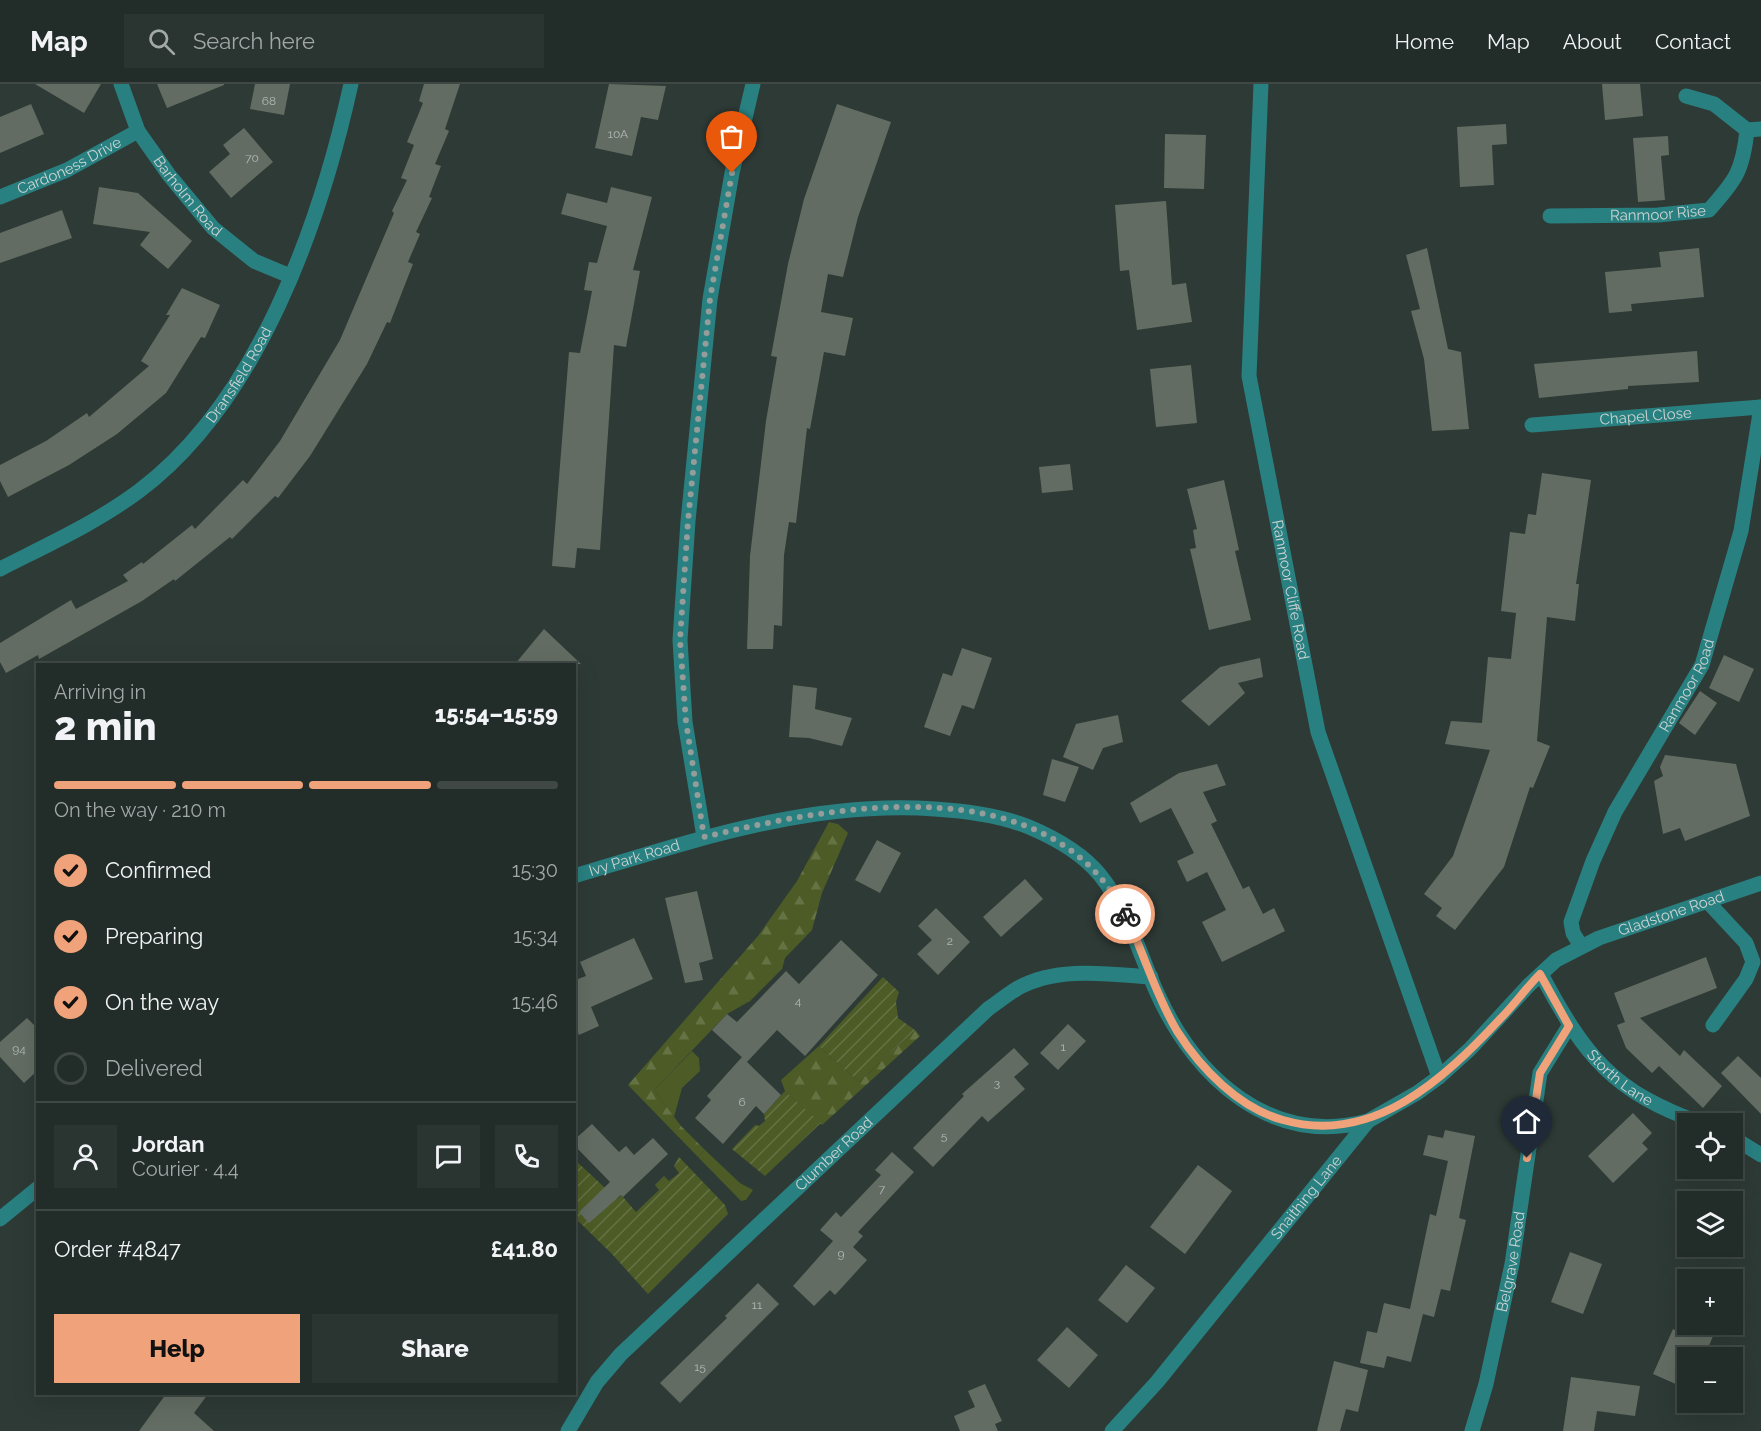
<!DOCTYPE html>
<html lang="en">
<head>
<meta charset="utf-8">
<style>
	:root { --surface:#222c28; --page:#2a3430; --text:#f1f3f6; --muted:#a2a7a8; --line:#3f4845; --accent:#f0a27a }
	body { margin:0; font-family:Raleway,sans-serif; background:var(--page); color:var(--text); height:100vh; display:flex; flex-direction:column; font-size:22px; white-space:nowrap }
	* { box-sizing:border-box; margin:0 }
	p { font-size:20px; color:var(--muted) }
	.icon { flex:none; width:33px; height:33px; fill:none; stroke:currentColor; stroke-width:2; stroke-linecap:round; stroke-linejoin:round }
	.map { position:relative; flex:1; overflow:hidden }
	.panel { position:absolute; left:36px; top:579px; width:540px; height:732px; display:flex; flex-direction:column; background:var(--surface); border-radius:0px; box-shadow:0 6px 24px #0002,0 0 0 2px var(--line) }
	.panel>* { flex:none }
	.tools { position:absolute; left:1677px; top:1029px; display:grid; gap:12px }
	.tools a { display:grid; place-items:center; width:66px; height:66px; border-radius:0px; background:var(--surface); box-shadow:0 6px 24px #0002,0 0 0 2px var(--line); font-size:30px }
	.pin { position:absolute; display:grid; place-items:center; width:51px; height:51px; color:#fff; margin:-62px -26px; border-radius:50% 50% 50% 0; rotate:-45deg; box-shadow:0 0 6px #0007 }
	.pin .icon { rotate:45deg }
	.courier { position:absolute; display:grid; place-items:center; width:60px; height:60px; margin:-30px; border:4px solid #f0a27a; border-radius:50%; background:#fff; color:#222; box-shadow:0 2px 8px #0007 }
	.headline em { font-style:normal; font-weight:800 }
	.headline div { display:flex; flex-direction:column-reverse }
	.headline { display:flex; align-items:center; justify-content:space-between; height:102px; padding:0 18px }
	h1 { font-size:39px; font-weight:800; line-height:45px }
	.bar { display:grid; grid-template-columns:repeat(4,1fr); gap:9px 6px; align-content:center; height:72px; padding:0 18px }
	.bar i { height:8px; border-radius:4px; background:var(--line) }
	.bar .active { background:var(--accent) }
	.bar p { grid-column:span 4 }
	.line { display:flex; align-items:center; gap:15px; padding:0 18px; border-top:2px solid var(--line) }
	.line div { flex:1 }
	.round { display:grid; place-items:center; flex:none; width:63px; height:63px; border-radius:0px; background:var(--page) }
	ol { padding:0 18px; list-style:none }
	li { display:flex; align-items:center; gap:18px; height:66px }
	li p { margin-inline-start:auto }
	li .icon { padding:6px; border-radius:50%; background:var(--accent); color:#111; stroke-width:4 }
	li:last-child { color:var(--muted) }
	li i { width:33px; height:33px; border:3px solid var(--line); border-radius:50% }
	.button { display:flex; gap:12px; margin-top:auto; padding:12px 18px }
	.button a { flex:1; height:69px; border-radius:0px; background:var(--accent); color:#111; font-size:24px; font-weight:800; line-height:69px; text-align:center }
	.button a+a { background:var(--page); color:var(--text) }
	header { display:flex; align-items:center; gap:36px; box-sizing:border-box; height:84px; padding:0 30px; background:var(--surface); border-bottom:2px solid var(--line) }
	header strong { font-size:28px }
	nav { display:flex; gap:33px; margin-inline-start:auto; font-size:21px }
	.search { width:420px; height:54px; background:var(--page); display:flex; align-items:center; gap:15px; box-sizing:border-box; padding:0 21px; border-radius:0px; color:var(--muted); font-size:22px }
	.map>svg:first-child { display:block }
</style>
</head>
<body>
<header>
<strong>Map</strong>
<div class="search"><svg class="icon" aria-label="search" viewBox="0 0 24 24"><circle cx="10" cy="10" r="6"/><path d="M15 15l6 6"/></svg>Search here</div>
<nav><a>Home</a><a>Map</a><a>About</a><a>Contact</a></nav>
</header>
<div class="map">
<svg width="1761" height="1347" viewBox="0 0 1761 1347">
	<defs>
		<pattern id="forest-firs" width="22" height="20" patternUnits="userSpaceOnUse" patternTransform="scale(1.5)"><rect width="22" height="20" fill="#4d5b26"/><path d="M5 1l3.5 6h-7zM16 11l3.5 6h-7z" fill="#657244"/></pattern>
		<pattern id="garden-furrows" width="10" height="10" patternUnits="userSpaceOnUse" patternTransform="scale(1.5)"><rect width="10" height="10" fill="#4d5b26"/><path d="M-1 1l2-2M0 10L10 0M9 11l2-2" fill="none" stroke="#657244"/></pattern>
	</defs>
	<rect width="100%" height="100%" fill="#2e3a36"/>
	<g fill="#4d5b26">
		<path d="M 692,967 L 699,974 L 700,987 L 682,1004 L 674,1033 L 654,1006 Z"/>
		<path d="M 705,1066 L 740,1099 L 753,1106 L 746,1116 L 741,1117 L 698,1073 Z"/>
	</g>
	<g fill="url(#forest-firs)">
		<path d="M 829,738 L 838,740 L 848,749 L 822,809 L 812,846 L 785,874 L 782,885 L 750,917 L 727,930 L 654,1006 L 681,1042 L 705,1066 L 698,1073 L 628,1001 L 758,852 L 797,797 Z"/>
		<path d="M 915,946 L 920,952 L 822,1041 L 785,1007 L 781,996 L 819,962 L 859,998 Z"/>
	</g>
	<g fill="url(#garden-furrows)">
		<path d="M 883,893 L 899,908 L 896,918 L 898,934 L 915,946 L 859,998 L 819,962 Z"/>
		<path d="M 785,1007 L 821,1039 L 765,1092 L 732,1065 L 755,1041 L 759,1042 L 765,1037 L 764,1030 Z"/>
		<path d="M 679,1073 L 725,1121 L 728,1130 L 648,1210 L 612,1170 L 575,1134 L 574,1075 L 617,1115 L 622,1111 L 623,1113 L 636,1128 L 659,1106 L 655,1101 L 664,1092 L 669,1097 L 679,1089 L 674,1082 Z"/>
	</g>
	<g fill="#636c63">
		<path d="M 35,0 L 101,0 L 84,29 Z"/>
		<path d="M 157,0 L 224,0 L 224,1 L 167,24 Z"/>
		<path d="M 255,0 L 290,0 L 284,31 L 250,25 Z"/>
		<path d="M 424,0 L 460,0 L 445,45 L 449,47 L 435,80 L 441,82 L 429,113 L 432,114 L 416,148 L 420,150 L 408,178 L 413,180 L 390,239 L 387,238 L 367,280 L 310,372 L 278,414 L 275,412 L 232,455 L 230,453 L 175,497 L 174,495 L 142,517 L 39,575 L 38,571 L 6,589 L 0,578 L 0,559 L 71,516 L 76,525 L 128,497 L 123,491 L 142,478 L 143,480 L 192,441 L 195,445 L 243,396 L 247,400 L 280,357 L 340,256 L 394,129 L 392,127 L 407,96 L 401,94 L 414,61 L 407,58 L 423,19 L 419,17 Z"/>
		<path d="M 609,0 L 666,2 L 658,36 L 641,33 L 632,72 L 595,64 Z"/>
		<path d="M 1602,0 L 1640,0 L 1643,32 L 1605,36 Z"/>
		<path d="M 31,20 L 44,50 L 0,69 L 0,33 Z"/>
		<path d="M 837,20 L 891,38 L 858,133 L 843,193 L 828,190 L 821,228 L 853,234 L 845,272 L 824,268 L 810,345 L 807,344 L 796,439 L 789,438 L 784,471 L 782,542 L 774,541 L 773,565 L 747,565 L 750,472 L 766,337 L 777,273 L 771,272 L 788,180 L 804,115 Z"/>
		<path d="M 1506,40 L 1507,60 L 1492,61 L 1494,101 L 1460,103 L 1457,43 Z"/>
		<path d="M 244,44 L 273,78 L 231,114 L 209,88 L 230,70 L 223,61 Z"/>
		<path d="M 1165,50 L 1206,51 L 1204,105 L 1164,104 Z"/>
		<path d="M 1668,52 L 1669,71 L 1661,72 L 1665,116 L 1638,118 L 1633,54 Z"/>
		<path d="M 99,103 L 138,109 L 192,157 L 168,185 L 140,161 L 150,148 L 93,140 Z"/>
		<path d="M 611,103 L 652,113 L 633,186 L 640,187 L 626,263 L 614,261 L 600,466 L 577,464 L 575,484 L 552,482 L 569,268 L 580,269 L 592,207 L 584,206 L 589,178 L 597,179 L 607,142 L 561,130 L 567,109 L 607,119 Z"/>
		<path d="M 1166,117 L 1172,201 L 1186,199 L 1192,238 L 1137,246 L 1129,186 L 1120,187 L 1115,121 Z"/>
		<path d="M 62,126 L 72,154 L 0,179 L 0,149 Z"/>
		<path d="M 1427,164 L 1448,265 L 1461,268 L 1469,345 L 1432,347 L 1424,275 L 1411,227 L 1420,225 L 1406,171 Z"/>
		<path d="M 1699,164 L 1704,213 L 1631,220 L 1632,227 L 1609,229 L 1605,188 L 1661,183 L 1659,168 Z"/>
		<path d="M 182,204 L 220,221 L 205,254 L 201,253 L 166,309 L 117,350 L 69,381 L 8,413 L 0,397 L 0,381 L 46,357 L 87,329 L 89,333 L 149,282 L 141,277 L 170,231 L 166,231 Z"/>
		<path d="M 1697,267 L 1699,298 L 1628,302 L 1628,305 L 1539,314 L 1534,280 Z"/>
		<path d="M 1191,281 L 1197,339 L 1156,343 L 1150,285 Z"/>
		<path d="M 1070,380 L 1073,406 L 1042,409 L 1039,383 Z"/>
		<path d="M 1542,389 L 1591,396 L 1576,500 L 1579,500 L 1575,537 L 1547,533 L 1537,657 L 1550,662 L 1533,704 L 1530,703 L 1504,783 L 1455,846 L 1436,832 L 1442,824 L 1424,810 L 1453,772 L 1490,666 L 1445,660 L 1451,637 L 1482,639 L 1488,573 L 1511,575 L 1516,529 L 1501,527 L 1510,448 L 1525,450 L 1528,430 L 1536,431 Z"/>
		<path d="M 1224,396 L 1239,466 L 1235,467 L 1251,536 L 1209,546 L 1190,465 L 1196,464 L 1193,446 L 1197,445 L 1187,405 Z"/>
		<path d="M 544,545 L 581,580 L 515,580 Z"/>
		<path d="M 962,564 L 992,574 L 974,625 L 962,621 L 950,652 L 924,643 L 943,589 L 952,592 Z"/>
		<path d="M 1724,571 L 1754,585 L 1739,618 L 1709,604 Z"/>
		<path d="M 1260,574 L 1263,593 L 1238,599 L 1245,609 L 1209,642 L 1181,617 L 1220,583 Z"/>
		<path d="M 793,601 L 817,604 L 815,625 L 852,634 L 842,662 L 809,654 L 789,653 Z"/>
		<path d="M 1700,607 L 1717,619 L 1695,651 L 1679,639 Z"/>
		<path d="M 1118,631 L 1123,658 L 1103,664 L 1093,686 L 1063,673 L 1076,640 Z"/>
		<path d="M 1665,671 L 1736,680 L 1750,732 L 1685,757 L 1680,744 L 1663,750 L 1654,697 L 1663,692 L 1660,683 Z"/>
		<path d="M 1052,675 L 1079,683 L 1065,718 L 1043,711 Z"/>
		<path d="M 1217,680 L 1226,701 L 1203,708 L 1217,737 L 1211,740 L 1243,805 L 1249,802 L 1263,830 L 1274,824 L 1285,847 L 1222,878 L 1202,838 L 1226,826 L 1207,788 L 1187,798 L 1177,777 L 1194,769 L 1171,724 L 1140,739 L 1130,719 L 1179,689 Z"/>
		<path d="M 877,756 L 901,769 L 880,809 L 855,796 Z"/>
		<path d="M 1025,795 L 1043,815 L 1001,853 L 983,833 Z"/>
		<path d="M 697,807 L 713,875 L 699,879 L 703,896 L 685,899 L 665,814 Z"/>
		<path d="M 936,824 L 970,858 L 938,891 L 917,870 L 932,856 L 918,842 Z"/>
		<path d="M 634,854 L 653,895 L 591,923 L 599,942 L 579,951 L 574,940 L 574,887 L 578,895 L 586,892 L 580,878 Z"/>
		<path d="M 841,856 L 878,891 L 805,972 L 777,946 L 747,978 L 781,1011 L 764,1030 L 756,1022 L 723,1060 L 695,1034 L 711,1016 L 707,1012 L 742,973 L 745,976 L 712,946 L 727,930 L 737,938 L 786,887 L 799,900 Z"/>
		<path d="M 1706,873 L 1717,904 L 1640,934 L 1680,972 L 1684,966 L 1722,1002 L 1703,1024 L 1659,982 L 1652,989 L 1626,964 L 1617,941 L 1625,938 L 1614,909 Z"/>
		<path d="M 27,934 L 38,945 L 38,986 L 24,999 L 0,973 L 0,958 Z"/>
		<path d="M 1068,940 L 1086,957 L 1058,986 L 1040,969 Z"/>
		<path d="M 1014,964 L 1029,980 L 1014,993 L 1025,1005 L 988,1038 L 982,1032 L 933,1083 L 913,1064 L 964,1012 L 962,1010 Z"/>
		<path d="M 1738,972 L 1761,994 L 1761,1030 L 1721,989 Z"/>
		<path d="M 1633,1029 L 1652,1049 L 1642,1059 L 1648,1065 L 1613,1099 L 1588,1072 Z"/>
		<path d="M 592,1040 L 619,1068 L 626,1062 L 634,1071 L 653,1054 L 668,1070 L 623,1113 L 621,1111 L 589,1139 L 579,1128 L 610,1098 L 574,1061 L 574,1056 Z"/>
		<path d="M 1445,1046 L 1475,1052 L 1459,1134 L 1466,1136 L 1450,1207 L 1441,1205 L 1434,1233 L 1423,1230 L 1411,1278 L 1387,1272 L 1384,1284 L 1360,1279 L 1367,1247 L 1377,1249 L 1384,1219 L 1410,1225 L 1430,1130 L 1436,1132 L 1448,1077 L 1423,1071 L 1428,1051 L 1443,1054 Z"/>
		<path d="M 892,1068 L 914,1088 L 858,1148 L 863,1152 L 853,1163 L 867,1176 L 835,1211 L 830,1206 L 814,1222 L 793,1202 L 833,1157 L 820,1146 L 836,1128 L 841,1133 L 881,1091 L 875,1086 Z"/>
		<path d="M 1198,1081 L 1232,1107 L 1185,1170 L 1150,1143 Z"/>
		<path d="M 1570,1168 L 1602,1180 L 1583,1230 L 1551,1218 Z"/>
		<path d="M 1126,1181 L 1155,1204 L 1127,1239 L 1098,1216 Z"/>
		<path d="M 758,1199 L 779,1220 L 680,1319 L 660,1299 L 727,1234 L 725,1232 Z"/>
		<path d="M 1687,1240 L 1718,1240 L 1704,1274 L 1688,1274 L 1688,1280 L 1678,1301 L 1653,1290 L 1673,1245 L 1683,1250 Z"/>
		<path d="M 1067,1243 L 1098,1271 L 1069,1304 L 1037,1276 Z"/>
		<path d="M 1334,1277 L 1368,1286 L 1358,1328 L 1346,1325 L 1340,1347 L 1317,1347 Z"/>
		<path d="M 1571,1293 L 1640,1302 L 1635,1332 L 1597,1327 L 1594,1347 L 1563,1347 Z"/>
		<path d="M 985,1300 L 1002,1337 L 995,1340 L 998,1347 L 960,1347 L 954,1332 L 975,1323 L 968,1307 Z"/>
		<path d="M 166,1310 L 208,1310 L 194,1329 L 214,1347 L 139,1347 Z"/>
	</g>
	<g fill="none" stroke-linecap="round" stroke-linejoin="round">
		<g stroke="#298081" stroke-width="15">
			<path id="s1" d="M 121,0 L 138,47 L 169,91 L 213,144 L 254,177 L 290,192"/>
			<path id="s2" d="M 1261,0 L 1249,292 L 1318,648 L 1439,993"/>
			<path d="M 1686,12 L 1714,20 L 1747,46 L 1761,45"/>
			<path id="s3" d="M 0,113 L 67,86 L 138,47"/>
			<path id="s4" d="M 1550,132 L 1658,131 L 1709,126 C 1736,96 1743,86 1747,46"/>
			<path id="s5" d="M 1532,341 L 1761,323"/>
			<path id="s6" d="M 0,485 C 47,461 96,439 139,407 C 258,318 320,140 351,0"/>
			<path d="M 704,753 L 685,638 L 680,556 L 688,437 L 710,215 L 732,89 L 753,0"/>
			<path id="s7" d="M 574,792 C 692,757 811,716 935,725 C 967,727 999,731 1029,743 C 1055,754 1082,769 1100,791 C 1129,827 1139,870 1158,911 C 1196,994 1271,1063 1368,1037"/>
			<path d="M 1707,817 L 1746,859 L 1753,878 L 1746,895 L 1713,941"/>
			<path id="s8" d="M 1581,862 L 1573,849 L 1571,838 L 1593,777 L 1615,728 L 1702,581 L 1741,447 L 1761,323"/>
			<path id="s9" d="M 1541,890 C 1585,972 1612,1008 1703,1040"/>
			<path d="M 1732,1053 L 1761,1071"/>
			<path d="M 0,1135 L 38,1104"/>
			<path id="s10" d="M 568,1347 L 597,1298 L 621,1270 L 988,925 C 998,918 1008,910 1018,904 C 1057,882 1109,890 1151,893"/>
			<path id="s11" d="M 1112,1347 L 1157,1298 L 1368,1037 L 1417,1009 L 1439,993 L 1470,965 L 1528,902 L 1556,876 L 1599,854 L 1761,799"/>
			<path id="s12" d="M 1472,1347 L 1486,1300 L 1512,1180 L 1540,989 L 1569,942"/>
		</g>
	</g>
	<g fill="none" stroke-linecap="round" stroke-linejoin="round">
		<path stroke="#959d9b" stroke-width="6" stroke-dasharray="0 10.8" d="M 732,89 L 710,215 L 688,437 L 680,556 L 686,638 L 704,753 C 838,721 1047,681 1125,830"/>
		<path stroke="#f0a27a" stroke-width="8" d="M 1125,830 C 1144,869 1155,910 1177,947 C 1201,985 1239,1024 1283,1036 C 1373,1062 1444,995 1501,934 C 1515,920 1526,904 1540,890 L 1569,942 L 1540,989 L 1527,1074"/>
	</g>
	<g text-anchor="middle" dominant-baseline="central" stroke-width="4.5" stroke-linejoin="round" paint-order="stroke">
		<g font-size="12" fill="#b2b9b6">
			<text x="269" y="17">68</text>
			<text x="618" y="50">10A</text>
			<text x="252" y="74">70</text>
			<text x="950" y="857">2</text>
			<text x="798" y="917">4</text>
			<text x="1063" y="963">1</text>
			<text x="19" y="965">94</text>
			<text x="997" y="999">3</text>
			<text x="742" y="1018">6</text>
			<text x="944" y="1052">5</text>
			<text x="882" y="1105">7</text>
			<text x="841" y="1170">9</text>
			<text x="757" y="1221">11</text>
			<text x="700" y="1283">15</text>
		</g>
		<g font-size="15" fill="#ccd3d1" stroke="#1a201e">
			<text stroke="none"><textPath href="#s3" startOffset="76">Cardoness Drive</textPath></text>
			<text stroke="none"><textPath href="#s1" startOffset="132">Barholm Road</textPath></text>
			<text stroke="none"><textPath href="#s4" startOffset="108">Ranmoor Rise</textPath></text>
			<text stroke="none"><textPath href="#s6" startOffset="314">Dransfield Road</textPath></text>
			<text stroke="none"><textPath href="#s5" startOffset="114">Chapel Close</textPath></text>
			<text stroke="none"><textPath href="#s2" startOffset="510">Ranmoor Cliffe Road</textPath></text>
			<text stroke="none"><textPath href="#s8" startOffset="291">Ranmoor Road</textPath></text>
			<text stroke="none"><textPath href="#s7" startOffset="63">Ivy Park Road</textPath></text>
			<text stroke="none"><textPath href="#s11" startOffset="776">Gladstone Road</textPath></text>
			<text stroke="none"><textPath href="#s9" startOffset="132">Storth Lane</textPath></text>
			<text stroke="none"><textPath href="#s10" startOffset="386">Clumber Road</textPath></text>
			<text stroke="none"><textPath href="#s11" startOffset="304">Snaithing Lane</textPath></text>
			<text stroke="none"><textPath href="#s12" startOffset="174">Belgrave Road</textPath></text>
		</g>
	</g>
</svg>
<div class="tools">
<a><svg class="icon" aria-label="locate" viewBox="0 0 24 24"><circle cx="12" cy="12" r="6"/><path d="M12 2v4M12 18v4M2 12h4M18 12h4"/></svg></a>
<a><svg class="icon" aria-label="layers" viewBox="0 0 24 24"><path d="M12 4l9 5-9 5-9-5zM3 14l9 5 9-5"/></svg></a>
<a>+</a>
<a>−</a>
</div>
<div class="pin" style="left:732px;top:89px;background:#ea580c"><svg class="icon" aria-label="bag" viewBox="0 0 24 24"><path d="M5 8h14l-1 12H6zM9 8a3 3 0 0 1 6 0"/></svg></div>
<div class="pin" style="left:1527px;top:1074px;background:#1f2937"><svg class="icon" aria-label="home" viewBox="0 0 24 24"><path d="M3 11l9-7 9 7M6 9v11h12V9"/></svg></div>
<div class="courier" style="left:1125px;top:830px"><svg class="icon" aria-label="bike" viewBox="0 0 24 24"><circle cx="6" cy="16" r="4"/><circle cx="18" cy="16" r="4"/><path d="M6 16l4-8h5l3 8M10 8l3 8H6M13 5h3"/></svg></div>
<section class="panel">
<div class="headline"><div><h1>2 min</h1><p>Arriving in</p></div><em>15:54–15:59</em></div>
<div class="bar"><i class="active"></i><i class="active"></i><i class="active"></i><i></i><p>On the way · 210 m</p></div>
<ol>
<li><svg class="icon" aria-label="check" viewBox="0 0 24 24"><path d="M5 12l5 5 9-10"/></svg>Confirmed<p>15:30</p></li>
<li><svg class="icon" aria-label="check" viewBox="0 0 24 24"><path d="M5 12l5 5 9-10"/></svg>Preparing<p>15:34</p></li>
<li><svg class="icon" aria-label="check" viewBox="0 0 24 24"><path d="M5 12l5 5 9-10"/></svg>On the way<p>15:46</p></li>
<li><i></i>Delivered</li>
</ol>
<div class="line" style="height:108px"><a class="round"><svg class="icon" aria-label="person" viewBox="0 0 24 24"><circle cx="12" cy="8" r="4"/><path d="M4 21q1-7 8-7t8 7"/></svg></a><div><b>Jordan</b><p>Courier · 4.4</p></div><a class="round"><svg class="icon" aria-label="chat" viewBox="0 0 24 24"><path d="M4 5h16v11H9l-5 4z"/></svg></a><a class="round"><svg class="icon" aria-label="phone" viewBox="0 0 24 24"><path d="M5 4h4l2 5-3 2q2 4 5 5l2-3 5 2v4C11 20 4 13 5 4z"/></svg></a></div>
<div class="line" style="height:78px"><div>Order #4847</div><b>£41.80</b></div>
<div class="button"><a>Help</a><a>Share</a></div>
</section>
</div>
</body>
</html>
